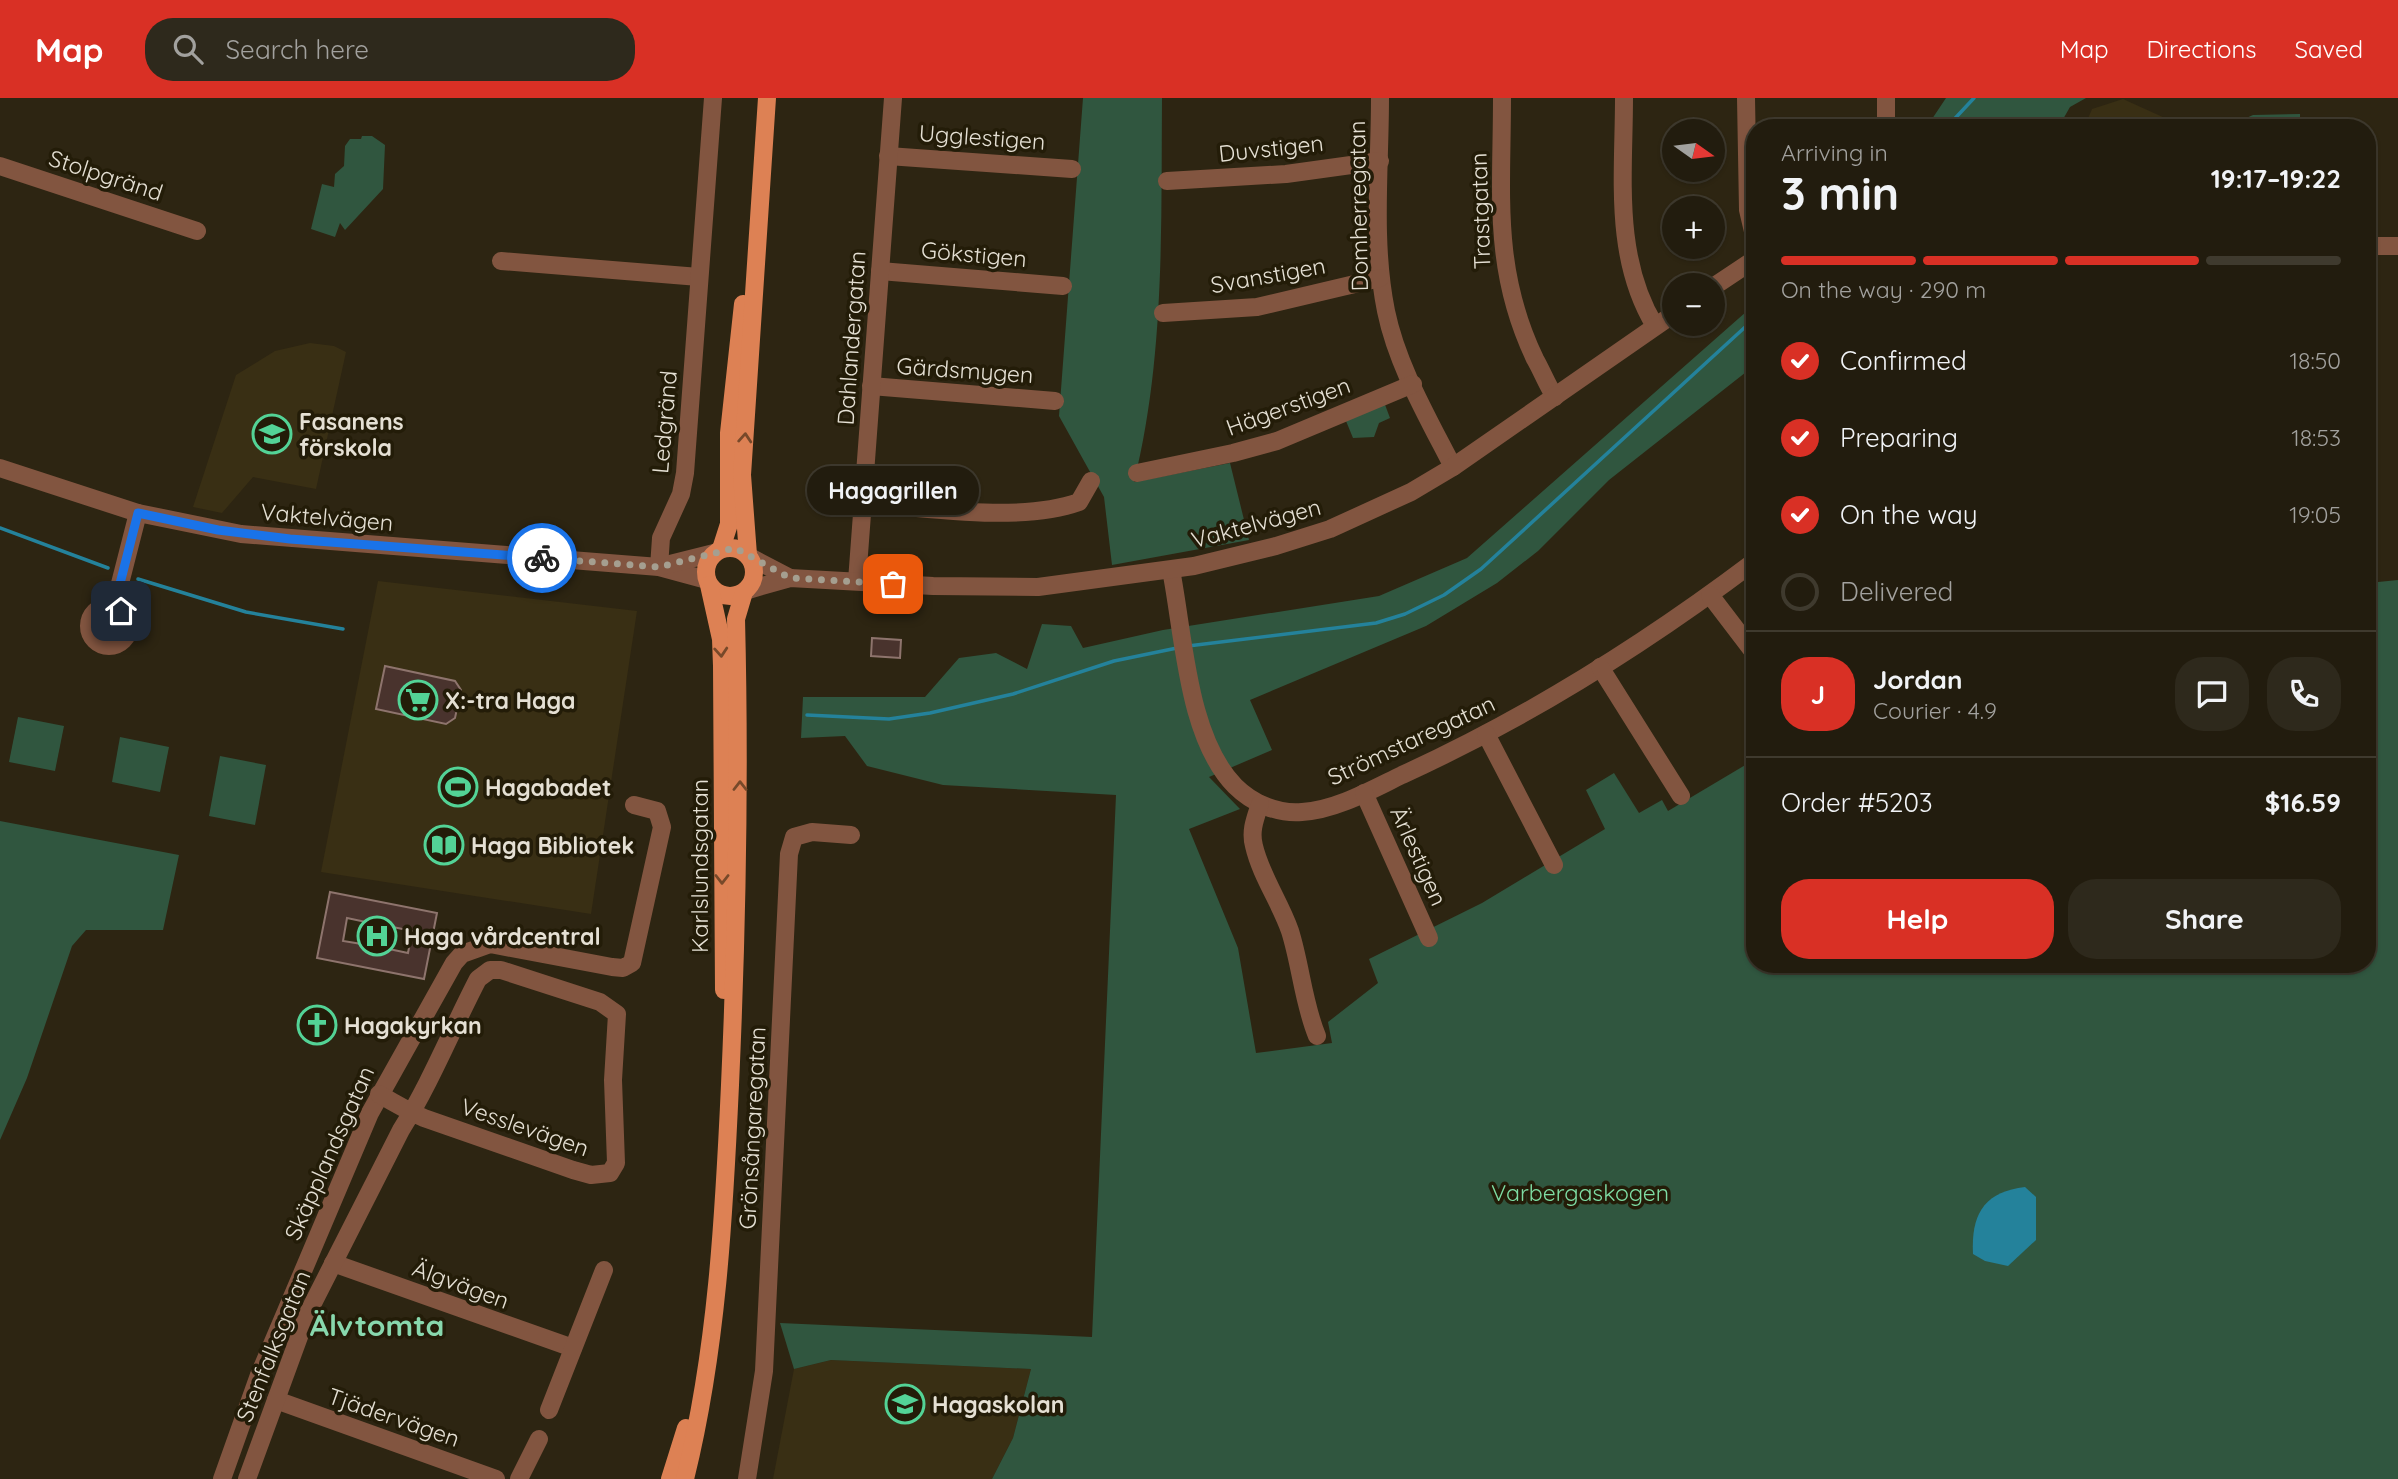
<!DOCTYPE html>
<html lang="en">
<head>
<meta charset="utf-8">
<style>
	:root { --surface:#221c0e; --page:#2e291c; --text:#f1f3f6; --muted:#a2a19e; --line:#3f3a2e; --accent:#d93025 }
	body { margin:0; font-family:Quicksand,sans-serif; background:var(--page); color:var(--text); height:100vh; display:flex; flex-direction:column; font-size:26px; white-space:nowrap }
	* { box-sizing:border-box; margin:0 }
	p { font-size:23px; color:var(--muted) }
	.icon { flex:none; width:38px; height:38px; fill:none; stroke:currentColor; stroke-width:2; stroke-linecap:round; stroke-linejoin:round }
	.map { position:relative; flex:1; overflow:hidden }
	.details { position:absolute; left:1746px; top:21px; width:630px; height:854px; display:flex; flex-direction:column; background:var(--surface); border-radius:28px; box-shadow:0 2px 5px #0004,0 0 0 2px var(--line) }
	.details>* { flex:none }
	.needle { width:46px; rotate:104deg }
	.tools { position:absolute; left:1662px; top:21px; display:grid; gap:14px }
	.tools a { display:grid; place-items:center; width:63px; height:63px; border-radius:50%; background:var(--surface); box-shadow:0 2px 5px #0004,0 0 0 2px var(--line); font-size:35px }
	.pin { position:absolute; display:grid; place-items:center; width:60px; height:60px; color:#fff; margin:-30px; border-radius:14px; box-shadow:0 4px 10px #0006 }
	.courier { position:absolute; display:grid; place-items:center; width:70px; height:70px; margin:-35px; border:5px solid #1a73e8; border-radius:50%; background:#fff; color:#222; box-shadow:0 2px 9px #0007 }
	.bubble { position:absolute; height:49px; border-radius:24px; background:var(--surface); box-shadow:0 2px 5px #0004,0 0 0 2px var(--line); font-size:23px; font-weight:700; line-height:49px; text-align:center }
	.overview em { font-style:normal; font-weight:700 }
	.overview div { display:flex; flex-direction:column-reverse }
	.overview { display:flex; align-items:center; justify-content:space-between; height:119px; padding:0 35px }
	h1 { font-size:46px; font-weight:700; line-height:52px }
	.bar { display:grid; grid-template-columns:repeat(4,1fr); gap:10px 7px; align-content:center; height:84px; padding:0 35px }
	.bar i { height:9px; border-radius:5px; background:var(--line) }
	.bar .current { background:var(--accent) }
	.bar p { grid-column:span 4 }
	.line { display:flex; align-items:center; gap:18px; padding:0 35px; border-top:2px solid var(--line) }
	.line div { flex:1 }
	.round { display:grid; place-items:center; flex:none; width:74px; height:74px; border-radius:28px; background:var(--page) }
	ol { padding:0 35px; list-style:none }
	li { display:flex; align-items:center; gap:21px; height:77px }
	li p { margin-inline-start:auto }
	li .icon { padding:7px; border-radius:50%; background:var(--accent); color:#fff; stroke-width:4 }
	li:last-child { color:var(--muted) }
	li i { width:38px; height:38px; border:4px solid var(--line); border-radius:50% }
	.button { display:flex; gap:14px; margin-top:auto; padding:14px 35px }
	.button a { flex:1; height:80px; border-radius:28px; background:var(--accent); color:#fff; font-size:28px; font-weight:700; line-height:80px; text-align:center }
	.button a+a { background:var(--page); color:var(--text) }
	header { display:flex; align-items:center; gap:42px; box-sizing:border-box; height:98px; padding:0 35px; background:var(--accent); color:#fff }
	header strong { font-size:33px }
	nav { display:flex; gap:38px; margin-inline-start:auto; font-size:24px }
	.search { width:490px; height:63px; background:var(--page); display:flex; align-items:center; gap:18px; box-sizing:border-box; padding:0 24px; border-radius:28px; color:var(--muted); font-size:26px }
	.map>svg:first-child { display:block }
</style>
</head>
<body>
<header>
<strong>Map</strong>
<div class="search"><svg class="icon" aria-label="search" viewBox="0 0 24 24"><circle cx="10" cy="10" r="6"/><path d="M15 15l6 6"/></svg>Search here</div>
<nav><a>Map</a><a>Directions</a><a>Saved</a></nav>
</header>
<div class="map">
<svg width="2398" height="1381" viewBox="0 0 2398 1381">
	<rect width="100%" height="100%" fill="#2d2512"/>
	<g fill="#392f14">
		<path d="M 2123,1 L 2187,30 L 2084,30 L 2092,11 Z"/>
		<path d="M 310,245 L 334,248 L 346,254 L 316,391 L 253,379 L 222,415 L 193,409 L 236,277 L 275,253 Z"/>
		<path d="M 378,483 L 637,513 L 591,816 L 321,774 Z"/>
		<path d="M 831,1262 L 1031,1271 L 1013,1340 L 992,1381 L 773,1381 L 794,1271 Z"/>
	</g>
	<g fill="#30563f">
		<path d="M 1083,0 L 1162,0 C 1161,128 1165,259 1134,384 L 1230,365 L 1249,442 L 1112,467 L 1104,399 L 1059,318 Z"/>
		<path d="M 1946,0 L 2086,0 L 2070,9 L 2058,30 L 1926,30 Z"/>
		<path d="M 2300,16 L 2300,30 L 2224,30 L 2253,17 Z"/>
		<path d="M 362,38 L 372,38 L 385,47 L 383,91 L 345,132 L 340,125 L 335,139 L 311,131 L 322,86 L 334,89 L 335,76 L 344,68 L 345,48 L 350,41 L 361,41 Z"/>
		<path d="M 1755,206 L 1755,267 L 1609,382 L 1538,453 L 1497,485 L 1426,528 L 1250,602 L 1272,652 L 1209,679 L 1240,711 L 1189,731 L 1238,850 L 1256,955 L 1332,945 L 1328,924 L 1378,885 L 1369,861 L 1482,805 L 1605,731 L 1586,692 L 1614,675 L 1639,715 L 1662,702 L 1668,713 L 1747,666 L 1750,672 L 1755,672 L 1755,866 L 2368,866 L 2368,485 L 2398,482 L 2398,1381 L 992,1381 L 1013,1340 L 1031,1271 L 831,1262 L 794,1271 L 780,1225 L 1092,1239 L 1116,697 L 943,687 L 867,668 L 845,638 L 801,640 L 803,599 L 925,599 L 959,560 L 996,555 L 1027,571 L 1042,526 L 1071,528 L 1083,550 L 1163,532 L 1379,498 L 1467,460 Z"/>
		<path d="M 1384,304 L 1390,320 L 1379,325 L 1374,339 L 1353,340 L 1346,323 Z"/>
		<path d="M 18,619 L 64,628 L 55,673 L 9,664 Z"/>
		<path d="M 120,639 L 169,649 L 160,694 L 112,684 Z"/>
		<path d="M 220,658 L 266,667 L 255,727 L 209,718 Z"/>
		<path d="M 0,723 L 179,757 L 163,832 L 86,832 L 72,848 L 27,980 L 0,1042 Z"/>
	</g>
	<path fill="#24829b" d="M 2025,1089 L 2036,1099 L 2036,1142 L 2008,1168 L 1985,1163 L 1973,1156 C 1971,1116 1984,1094 2025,1089 Z"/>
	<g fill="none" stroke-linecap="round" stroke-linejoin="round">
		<g stroke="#24829b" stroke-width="3.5">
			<path d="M 1946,30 L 1974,0"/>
			<path d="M 0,430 L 108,470"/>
			<path d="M 138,481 L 246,514 L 343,531"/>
			<path d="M 1188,548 L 1376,525 L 1405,516 L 1444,497 L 1481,471 L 1755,220"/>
			<path d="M 807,617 L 889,621 L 930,615 L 1013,596 L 1114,563 L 1177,550"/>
		</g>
	</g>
	<g fill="#49332d" stroke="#8e746d" stroke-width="2" fill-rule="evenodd">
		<path d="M 872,540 L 901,542 L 900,560 L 871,558 Z"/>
		<path d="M 385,568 L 455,583 L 461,592 L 455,620 L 446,626 L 376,611 Z"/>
		<path d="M 330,794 L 437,815 L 424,881 L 317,860 ZM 347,820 L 366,824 L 362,846 L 343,843 ZM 393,829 L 412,833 L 408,855 L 389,851 Z"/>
	</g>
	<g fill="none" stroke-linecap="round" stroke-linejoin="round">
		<g stroke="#825540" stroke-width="18">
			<path d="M 1380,0 C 1380,70 1372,144 1386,213 C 1397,267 1428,320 1453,369"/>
			<path d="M 1502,0 C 1502,96 1492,171 1535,261 C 1542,273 1547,287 1555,299"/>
			<path d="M 1624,0 C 1624,77 1613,159 1655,228"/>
			<path d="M 1746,0 L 1748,112 L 1755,142"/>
			<path d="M 1886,30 L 1886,0"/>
			<path d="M 888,58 L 1072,71"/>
			<path d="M 0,68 L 197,133"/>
			<path d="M 1167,83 L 1286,76 L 1380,63"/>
			<path d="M 2368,148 L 2398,148"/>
			<path d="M 501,163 L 699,179"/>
			<path d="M 880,173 L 1063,188"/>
			<path d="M 1713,189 L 1755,161"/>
			<path d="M 1163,215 L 1257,209 L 1380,180"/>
			<path d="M 871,288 L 1055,303"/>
			<path d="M 0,370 L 138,415 L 241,436 L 659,469 L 707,482"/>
			<path d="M 1137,375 L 1233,355 L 1277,343 L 1413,286"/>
			<path d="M 863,405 C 926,410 1020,425 1079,404 L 1091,383"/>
			<path d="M 750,459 L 790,480"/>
			<path d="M 662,468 L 714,455"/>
			<path d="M 659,469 L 661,440 L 681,396 L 685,375 L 713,0"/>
			<path d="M 1171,472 C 1184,537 1187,639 1235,688 C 1253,706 1278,716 1302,714 C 1336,712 1371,692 1402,677 C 1527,620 1645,546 1755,463"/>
			<path d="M 857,483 L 893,0"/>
			<path d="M 748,492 L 790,480 L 933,488 L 1038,489 L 1194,468 L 1276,448 L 1330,431 L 1411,394 L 1453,369 L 1675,215"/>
			<path d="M 1710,497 L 1755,556"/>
			<circle cx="109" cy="528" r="20"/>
			<path d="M 114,509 L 138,415"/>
			<path d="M 1600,569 L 1681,698"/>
			<path d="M 1486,636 L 1554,767"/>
			<path d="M 1364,695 L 1429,840"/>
			<path d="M 1260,706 C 1255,721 1250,733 1254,748 C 1261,778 1280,804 1290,833 C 1301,868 1303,904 1317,938"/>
			<path d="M 333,1165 L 573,1250"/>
			<path d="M 276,1302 L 496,1381"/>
			<path d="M 549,1312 L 604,1172"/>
			<path d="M 222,1381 L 259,1277 L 370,1015 L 454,865 L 462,856 L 490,846 L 612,869 L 623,870 L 632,865 L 662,729 L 657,713 L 634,707"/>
			<path d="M 247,1381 L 307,1217 L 401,1032 C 431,984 452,931 478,881 L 490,872 L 501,872 L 600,904 L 617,916 L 613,982 L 616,1065 L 610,1075 L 591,1077 L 573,1072 L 424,1020 C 408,1013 394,1005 379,996"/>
			<path d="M 519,1381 L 539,1341"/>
			<path d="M 747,1381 L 764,1273 L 789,756 L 794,739 L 812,734 L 851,737"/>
		</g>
		<g stroke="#dd8154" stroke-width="18">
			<circle cx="730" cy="474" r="24"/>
			<path d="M 721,451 L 729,426 L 729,335 L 743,206"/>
			<path d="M 748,457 L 742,377 L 767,0"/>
			<path d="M 709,487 L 721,541 L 722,568 L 724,892"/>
			<path d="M 670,1381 L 686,1330"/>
			<path d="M 685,1381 C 717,1252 724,1118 730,987 C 737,831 740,677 736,521 L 744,494"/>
		</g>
	</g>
	<defs><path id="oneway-chevron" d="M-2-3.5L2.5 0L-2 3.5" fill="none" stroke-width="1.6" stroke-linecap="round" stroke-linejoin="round" transform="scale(1.75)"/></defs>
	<g stroke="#77492a">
		<use href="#oneway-chevron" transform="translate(745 340) rotate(-86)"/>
		<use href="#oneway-chevron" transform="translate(721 554) rotate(86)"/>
		<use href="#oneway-chevron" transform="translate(740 688) rotate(-90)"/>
		<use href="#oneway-chevron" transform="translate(722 781) rotate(90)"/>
	</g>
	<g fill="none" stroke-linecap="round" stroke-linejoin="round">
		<path stroke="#a59f90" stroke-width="7" stroke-dasharray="0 12.6" d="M 542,460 L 659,469 L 735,450 L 790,480 L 893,486"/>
		<path stroke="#1a73e8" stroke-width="9" d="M 121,513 L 114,509 L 138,415 L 218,432 L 290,441 L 542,460"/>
	</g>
	<defs>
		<symbol id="school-ring" viewBox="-11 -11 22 22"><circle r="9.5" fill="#231c08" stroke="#53d396" stroke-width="1.5"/><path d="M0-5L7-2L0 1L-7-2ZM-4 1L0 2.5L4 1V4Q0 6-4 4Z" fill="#53d396"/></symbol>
		<symbol id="supermarket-ring" viewBox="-11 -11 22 22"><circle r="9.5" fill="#231c08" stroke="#53d396" stroke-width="1.5"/><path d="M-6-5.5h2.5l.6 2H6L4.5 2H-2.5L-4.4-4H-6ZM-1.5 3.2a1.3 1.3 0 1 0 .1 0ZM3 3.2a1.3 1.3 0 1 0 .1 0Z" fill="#53d396"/></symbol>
		<symbol id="stadium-ring" viewBox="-11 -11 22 22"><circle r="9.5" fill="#231c08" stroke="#53d396" stroke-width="1.5"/><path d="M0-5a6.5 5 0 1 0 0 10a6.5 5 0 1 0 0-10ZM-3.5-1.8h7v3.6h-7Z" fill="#53d396"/></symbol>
		<symbol id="library-ring" viewBox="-11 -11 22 22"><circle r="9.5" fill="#231c08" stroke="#53d396" stroke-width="1.5"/><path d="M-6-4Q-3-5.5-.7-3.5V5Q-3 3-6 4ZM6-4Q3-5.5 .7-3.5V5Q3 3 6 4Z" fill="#53d396"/></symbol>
		<symbol id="hospital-ring" viewBox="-11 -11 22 22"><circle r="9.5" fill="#231c08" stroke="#53d396" stroke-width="1.5"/><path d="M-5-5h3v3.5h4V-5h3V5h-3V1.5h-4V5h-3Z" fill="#53d396"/></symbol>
		<symbol id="church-ring" viewBox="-11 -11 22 22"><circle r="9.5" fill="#231c08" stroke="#53d396" stroke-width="1.5"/><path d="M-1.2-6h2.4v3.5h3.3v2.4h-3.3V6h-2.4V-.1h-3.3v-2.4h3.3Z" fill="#53d396"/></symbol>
	</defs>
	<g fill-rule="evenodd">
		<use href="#school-ring" x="250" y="314" width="44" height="44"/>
		<use href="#supermarket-ring" x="396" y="580" width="44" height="44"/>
		<use href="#stadium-ring" x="436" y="667" width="44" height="44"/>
		<use href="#library-ring" x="422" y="725" width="44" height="44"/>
		<use href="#hospital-ring" x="355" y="816" width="44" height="44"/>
		<use href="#church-ring" x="295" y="905" width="44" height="44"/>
		<use href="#school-ring" x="883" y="1284" width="44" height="44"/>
	</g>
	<g text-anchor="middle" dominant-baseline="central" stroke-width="7" stroke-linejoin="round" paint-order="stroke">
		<g font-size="23" fill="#e5e0d4" stroke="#231c08">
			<text transform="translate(982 39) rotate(4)">Ugglestigen</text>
			<text transform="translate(1271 50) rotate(-6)">Duvstigen</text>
			<text transform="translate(106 77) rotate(18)">Stolpgränd</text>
			<text transform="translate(1358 108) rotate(-91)">Domherregatan</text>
			<text transform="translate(1480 113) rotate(-92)">Trastgatan</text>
			<text transform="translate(974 156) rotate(5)">Gökstigen</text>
			<text transform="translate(1268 177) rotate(-10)">Svanstigen</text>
			<text transform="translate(851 240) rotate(-86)">Dahlandergatan</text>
			<text transform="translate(965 272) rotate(4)">Gärdsmygen</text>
			<text transform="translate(1288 308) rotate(-20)">Hägerstigen</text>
			<text transform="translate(664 324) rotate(-85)">Ledgränd</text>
			<text transform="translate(327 419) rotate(5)">Vaktelvägen</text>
			<text transform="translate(1256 425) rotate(-15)">Vaktelvägen</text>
			<text transform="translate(1411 642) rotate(-25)">Strömstaregatan</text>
			<text transform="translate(1419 758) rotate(66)">Ärlestigen</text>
			<text transform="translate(699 768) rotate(-90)">Karlslundsgatan</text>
			<text transform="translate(525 1029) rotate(19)">Vesslevägen</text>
			<text transform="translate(752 1030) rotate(-87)">Grönsångaregatan</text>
			<text transform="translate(329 1055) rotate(-66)">Skäpplandsgatan</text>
			<text transform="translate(461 1186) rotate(20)">Älgvägen</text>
			<text transform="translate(273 1248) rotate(-68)">Stenfalksgatan</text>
			<text transform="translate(394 1319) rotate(19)">Tjädervägen</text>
		</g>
		<g font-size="23" font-weight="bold" fill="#e5e0d4" stroke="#231c08" text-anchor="start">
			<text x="299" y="323">Fasanens<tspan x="299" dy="26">förskola</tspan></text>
			<text x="445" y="602">X:-tra Haga</text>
			<text x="485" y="689">Hagabadet</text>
			<text x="471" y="747">Haga Bibliotek</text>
			<text x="404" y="838">Haga vårdcentral</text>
			<text x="344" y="927">Hagakyrkan</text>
			<text x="932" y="1306">Hagaskolan</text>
		</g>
		<g font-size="23" fill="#7edda4" stroke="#231c08">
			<text x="1580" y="1094">Varbergaskogen</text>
		</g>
		<g font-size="30" font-weight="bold" fill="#88d8ad" stroke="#231c08">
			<text x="377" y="1227">Älvtomta</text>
		</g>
	</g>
</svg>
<div class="tools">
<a><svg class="needle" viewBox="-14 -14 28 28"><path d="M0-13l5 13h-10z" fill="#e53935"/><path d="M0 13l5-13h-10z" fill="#a2a19e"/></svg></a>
<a>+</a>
<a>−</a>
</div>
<div class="pin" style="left:893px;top:486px;background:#ea580c"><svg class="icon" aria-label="bag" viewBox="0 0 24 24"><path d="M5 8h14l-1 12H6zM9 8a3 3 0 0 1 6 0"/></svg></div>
<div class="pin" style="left:121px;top:513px;background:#1f2937"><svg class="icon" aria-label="home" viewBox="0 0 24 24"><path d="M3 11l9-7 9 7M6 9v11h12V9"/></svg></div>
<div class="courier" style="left:542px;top:460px"><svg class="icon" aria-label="bike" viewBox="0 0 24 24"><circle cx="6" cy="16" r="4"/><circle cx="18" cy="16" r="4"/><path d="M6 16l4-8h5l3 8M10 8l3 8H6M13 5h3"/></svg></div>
<div class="bubble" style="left:807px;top:368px;width:172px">Hagagrillen</div>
<section class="details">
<div class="overview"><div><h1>3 min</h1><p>Arriving in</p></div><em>19:17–19:22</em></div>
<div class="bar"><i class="current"></i><i class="current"></i><i class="current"></i><i></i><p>On the way · 290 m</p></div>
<ol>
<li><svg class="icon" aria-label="check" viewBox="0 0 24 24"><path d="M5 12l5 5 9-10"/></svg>Confirmed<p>18:50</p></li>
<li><svg class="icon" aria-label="check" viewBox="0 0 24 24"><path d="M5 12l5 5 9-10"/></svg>Preparing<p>18:53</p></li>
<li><svg class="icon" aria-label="check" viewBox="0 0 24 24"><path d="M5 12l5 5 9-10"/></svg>On the way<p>19:05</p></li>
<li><i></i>Delivered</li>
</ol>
<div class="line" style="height:126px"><b class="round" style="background:var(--accent);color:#fff">J</b><div><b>Jordan</b><p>Courier · 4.9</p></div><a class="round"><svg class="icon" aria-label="chat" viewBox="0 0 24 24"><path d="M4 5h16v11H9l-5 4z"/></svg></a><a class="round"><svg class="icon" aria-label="phone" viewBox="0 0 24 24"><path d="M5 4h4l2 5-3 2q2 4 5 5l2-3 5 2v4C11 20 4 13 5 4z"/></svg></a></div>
<div class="line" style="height:91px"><div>Order #5203</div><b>$16.59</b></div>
<div class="button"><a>Help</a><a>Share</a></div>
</section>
</div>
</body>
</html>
